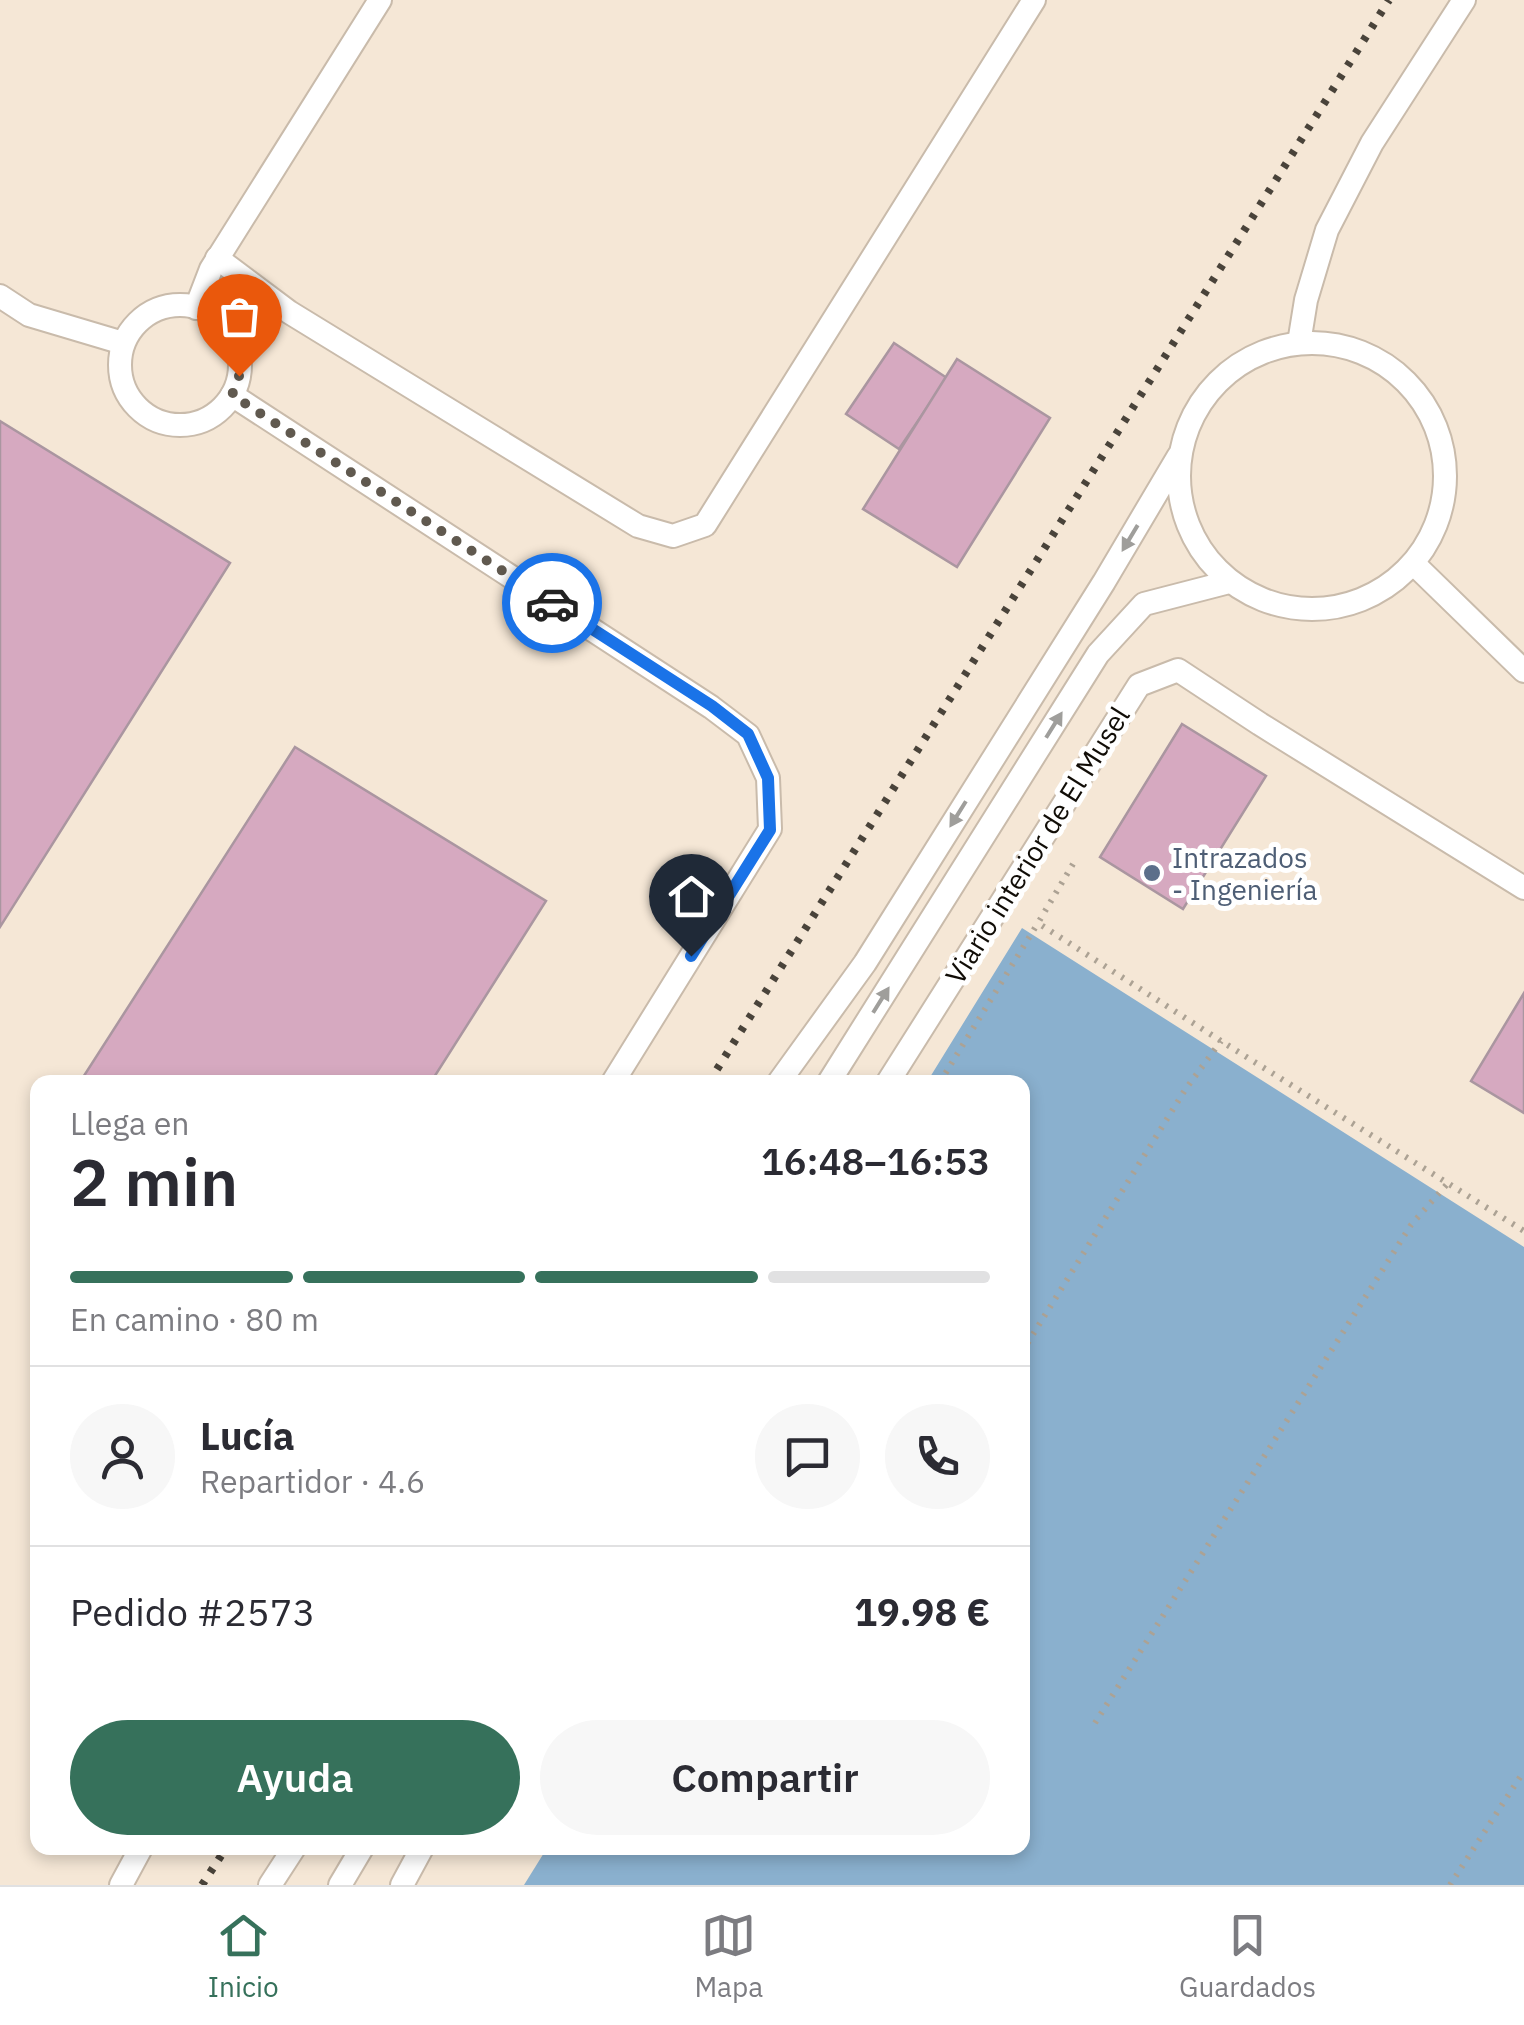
<!DOCTYPE html>
<html lang="es">
<head>
<meta charset="utf-8">
<style>
	:root { --surface:#fff; --page:#f7f7f7; --text:#2b2b33; --muted:#7c7c81; --line:#e1e1e2; --accent:#36715b }
	body { margin:0; font-family:"IBM Plex Sans",sans-serif; background:var(--page); color:var(--text); height:100vh; display:flex; flex-direction:column; font-size:38px; white-space:nowrap }
	* { box-sizing:border-box; margin:0 }
	p { font-size:32px; color:var(--muted) }
	.icon { flex:none; width:55px; height:55px; fill:none; stroke:currentColor; stroke-width:2; stroke-linecap:round; stroke-linejoin:round }
	.map { position:relative; flex:1; overflow:hidden }
	.sheet { position:absolute; left:30px; top:1075px; width:1000px; height:780px; display:flex; flex-direction:column; background:var(--surface); border-radius:20px; box-shadow:0 5px 15px #0003 }
	.sheet>* { flex:none }
	.pin { position:absolute; display:grid; place-items:center; width:85px; height:85px; color:#fff; margin:-102px -42px; border-radius:50% 50% 50% 0; rotate:-45deg; box-shadow:0 0 10px #0007 }
	.pin .icon { rotate:45deg }
	.courier { position:absolute; display:grid; place-items:center; width:100px; height:100px; margin:-50px; border:8px solid #1a73e8; border-radius:50%; background:#fff; color:#222; box-shadow:0 2px 12px #0007 }
	.overview em { font-style:normal; font-weight:600 }
	.overview div { display:flex; flex-direction:column-reverse }
	.overview { display:flex; align-items:center; justify-content:space-between; height:170px; padding:0 40px }
	h1 { font-size:65px; font-weight:600; line-height:75px }
	.bar { display:grid; grid-template-columns:repeat(4,1fr); gap:15px 10px; align-content:center; height:120px; padding:0 40px }
	.bar i { height:12px; border-radius:8px; background:var(--line) }
	.bar .on { background:var(--accent) }
	.bar p { grid-column:span 4 }
	.line { display:flex; align-items:center; gap:25px; padding:0 40px; border-top:2px solid var(--line) }
	.line div { flex:1 }
	.round { display:grid; place-items:center; flex:none; width:105px; height:105px; border-radius:52px; background:var(--page) }
	.action { display:flex; gap:20px; margin-top:auto; padding:20px 40px }
	.action a { flex:1; height:115px; border-radius:60px; background:var(--accent); color:#fff; font-size:40px; font-weight:600; line-height:115px; text-align:center }
	.action a+a { background:var(--page); color:var(--text) }
	.menu { display:flex; justify-content:space-around; align-items:center; height:140px; border-top:2px solid var(--line); background:var(--surface); font-size:28px; color:var(--muted) }
	.menu a { display:grid; justify-items:center; gap:5px }
	.menu .on { color:var(--accent) }
	.map>svg:first-child { display:block }
</style>
</head>
<body>
<div class="map">
<svg width="1524" height="1885" viewBox="0 0 1524 1885">
	<rect width="100%" height="100%" fill="#f5e7d6"/>
	<path fill="#8ab0ce" d="M 1022,928 L 1524,1247 L 1524,1885 L 524,1885 L 547,1848 L 1022,1848 L 1022,1082 L 927,1082 Z"/>
	<g fill="#d6a9c0" stroke="#aa96a0" stroke-width="2.5">
		<path d="M 894,343 L 947,378 L 899,449 L 846,414 Z"/>
		<path d="M 957,359 L 1050,418 L 957,567 L 863,509 Z"/>
		<path d="M 0,421 L 230,563 L 0,927 Z"/>
		<path d="M 1182,724 L 1266,776 L 1183,909 L 1100,857 Z"/>
		<path d="M 295,747 L 546,901 L 431,1082 L 80,1082 Z"/>
		<path d="M 1524,993 L 1524,1113 L 1471,1081 Z"/>
	</g>
	<g fill="none" stroke-linecap="round" stroke-linejoin="round">
		<defs>
			<g id="lane">
				<path d="M 217,258 L 289,312 L 638,526 L 673,536 L 705,525 L 1034,0"/>
				<path d="M 0,296 L 29,315 L 123,343"/>
				<circle cx="180" cy="365" r="60"/>
				<path d="M 196,308 L 211,269 L 380,0"/>
				<circle cx="1312" cy="476" r="133"/>
				<path d="M 1299,343 L 1306,300 L 1327,230 L 1372,143 L 1464,0"/>
				<path d="M 232,395 L 711,707 L 748,735 L 768,778 L 770,829 L 613,1082"/>
				<path d="M 1414,564 L 1524,671"/>
				<path d="M 779,1082 L 865,963 L 1104,582 L 1178,457"/>
				<path d="M 829,1082 L 1098,654 L 1144,604 L 1229,582"/>
				<path d="M 888,1082 L 1139,685 L 1178,670 L 1260,724 L 1524,888"/>
				<path d="M 121,1885 L 141,1848"/>
				<path d="M 270,1885 L 294,1848"/>
				<path d="M 340,1885 L 362,1848"/>
				<path d="M 402,1885 L 422,1848"/>
			</g>
		</defs>
		<use href="#lane" stroke="#c9bbab" stroke-width="26"/>
		<g stroke="#aca294" stroke-width="6" stroke-dasharray="2.5 8" stroke-linecap="butt">
			<path d="M 1073,864 L 1038,923 L 1221,1041 L 1524,1231"/>
			<path d="M 940,1082 L 1038,923"/>
			<path d="M 1022,1352 L 1185,1090 L 1221,1041"/>
			<path d="M 1095,1723 L 1411,1225 L 1448,1183"/>
			<path d="M 1450,1885 L 1524,1771"/>
		</g>
		<use href="#lane" stroke="#fff" stroke-width="22"/>
		<g stroke="#49433a" stroke-width="8" stroke-dasharray="5 10" stroke-linecap="butt">
			<path d="M 709,1082 L 1389,0"/>
			<path d="M 202,1885 L 226,1848"/>
		</g>
	</g>
	<defs><path id="oneway-solid" d="M-6-.8H1V-3.2L6.5 0L1 3.2V.8H-6Z" transform="scale(2.5)"/></defs>
	<g fill="#9f9e9b">
		<use href="#oneway-solid" transform="translate(1130 538) rotate(121)"/>
		<use href="#oneway-solid" transform="translate(1054 725) rotate(-58)"/>
		<use href="#oneway-solid" transform="translate(958 814) rotate(122)"/>
		<use href="#oneway-solid" transform="translate(881 1000) rotate(-58)"/>
	</g>
	<g fill="none" stroke-linecap="round" stroke-linejoin="round">
		<path stroke="#60594f" stroke-width="10" stroke-dasharray="0 18" d="M 239,376 L 232,395 L 552,603"/>
		<path stroke="#1a73e8" stroke-width="12" d="M 552,603 L 712,706 L 748,734 L 768,778 L 770,830 L 691,956"/>
	</g>
	<circle fill="#5c6f8a" stroke="#fff" stroke-width="4" cx="1152" cy="873" r="10"/>
	<g text-anchor="middle" dominant-baseline="central" stroke-width="10" stroke-linejoin="round" paint-order="stroke">
		<g font-size="28" fill="#100c06" stroke="#fff">
			<text transform="translate(1037 845) rotate(-58)">Viario interior de El Musel</text>
		</g>
		<g font-size="28" fill="#4e5e75" stroke="#fff" text-anchor="start">
			<text x="1172" y="857">Intrazados<tspan x="1172" dy="32">- Ingeniería</tspan></text>
		</g>
	</g>
</svg>
<div class="pin" style="left:239px;top:376px;background:#ea580c"><svg class="icon" aria-label="bag" viewBox="0 0 24 24"><path d="M5 8h14l-1 12H6zM9 8a3 3 0 0 1 6 0"/></svg></div>
<div class="pin" style="left:691px;top:956px;background:#1f2937"><svg class="icon" aria-label="home" viewBox="0 0 24 24"><path d="M3 11l9-7 9 7M6 9v11h12V9"/></svg></div>
<div class="courier" style="left:552px;top:603px"><svg class="icon" aria-label="car" viewBox="0 0 24 24"><path d="M5 17H2v-5l4-1 3-4h7l3 4 3 1v5h-3M9 17h6M6 11h13"/><circle cx="7" cy="17" r="2"/><circle cx="17" cy="17" r="2"/></svg></div>
<section class="sheet">
<div class="overview"><div><h1>2 min</h1><p>Llega en</p></div><em>16:48–16:53</em></div>
<div class="bar"><i class="on"></i><i class="on"></i><i class="on"></i><i></i><p>En camino · 80 m</p></div>
<div class="line" style="height:180px"><a class="round"><svg class="icon" aria-label="person" viewBox="0 0 24 24"><circle cx="12" cy="8" r="4"/><path d="M4 21q1-7 8-7t8 7"/></svg></a><div><b>Lucía</b><p>Repartidor · 4.6</p></div><a class="round"><svg class="icon" aria-label="chat" viewBox="0 0 24 24"><path d="M4 5h16v11H9l-5 4z"/></svg></a><a class="round"><svg class="icon" aria-label="phone" viewBox="0 0 24 24"><path d="M5 4h4l2 5-3 2q2 4 5 5l2-3 5 2v4C11 20 4 13 5 4z"/></svg></a></div>
<div class="line" style="height:130px"><div>Pedido #2573</div><b>19.98 €</b></div>
<div class="action"><a>Ayuda</a><a>Compartir</a></div>
</section>
</div>
<nav class="menu">
<a class="on"><svg class="icon" aria-label="home" viewBox="0 0 24 24"><path d="M3 11l9-7 9 7M6 9v11h12V9"/></svg>Inicio</a>
<a><svg class="icon" aria-label="map" viewBox="0 0 24 24"><path d="M3 6l6-2 6 2 6-2v14l-6 2-6-2-6 2zM9 4v14M15 6v14"/></svg>Mapa</a>
<a><svg class="icon" aria-label="saved" viewBox="0 0 24 24"><path d="M7 4h10v16l-5-4-5 4z"/></svg>Guardados</a>
</nav>
</body>
</html>
